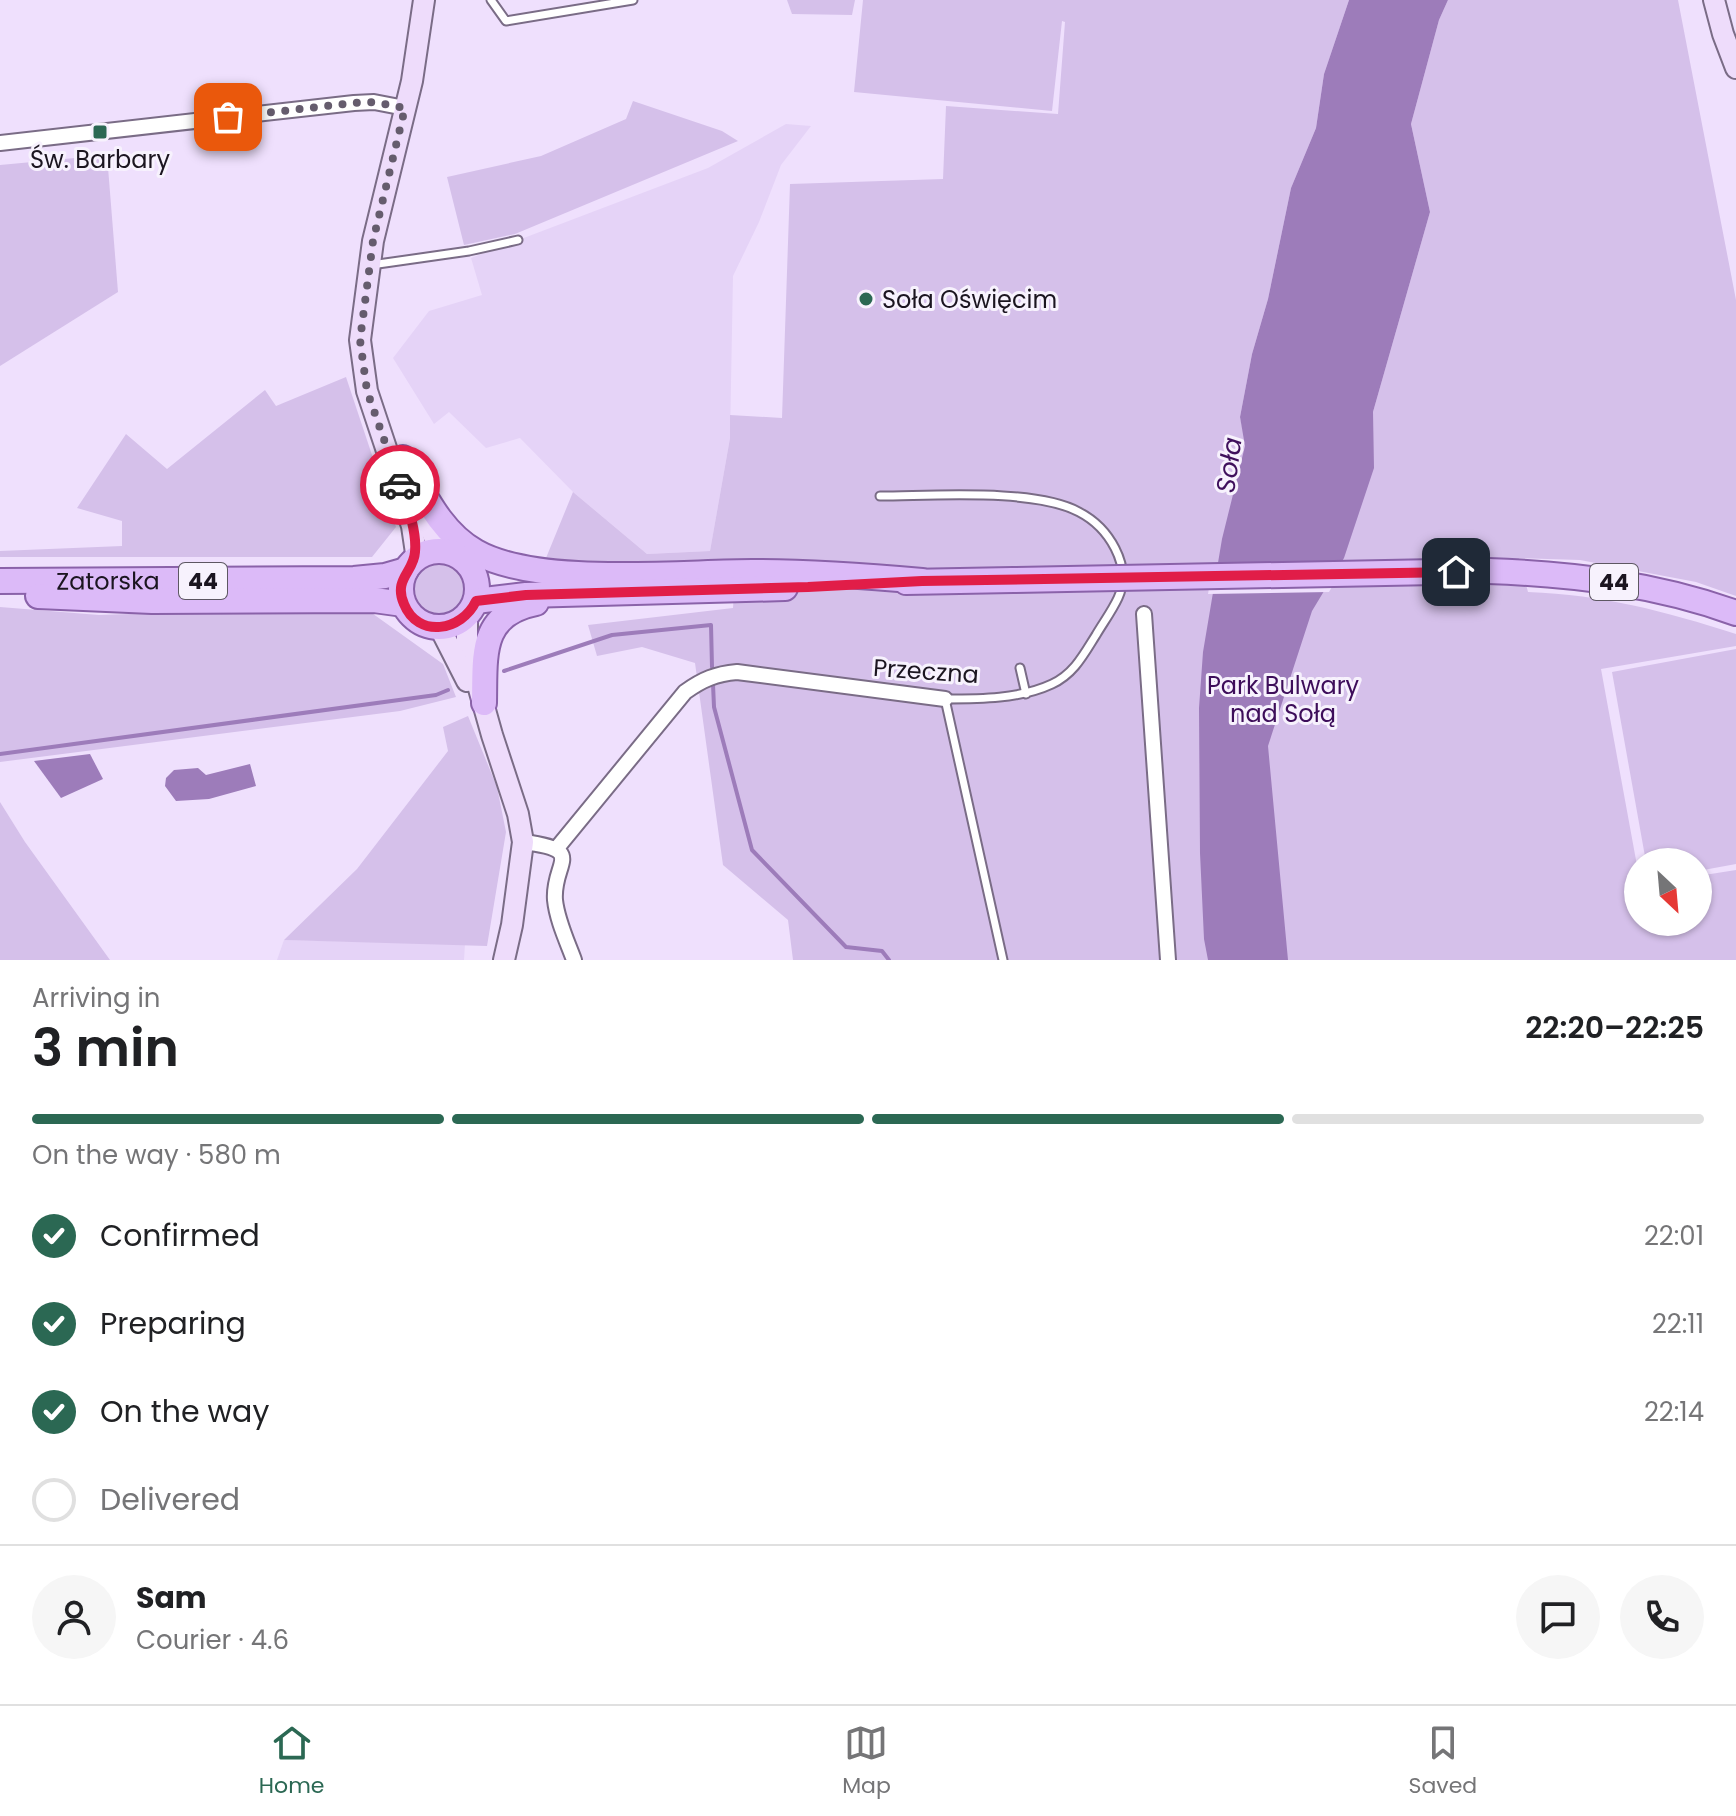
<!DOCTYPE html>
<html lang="en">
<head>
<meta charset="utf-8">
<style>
	:root { --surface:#fff; --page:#f6f6f6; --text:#202124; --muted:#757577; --line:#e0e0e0; --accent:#2b6853 }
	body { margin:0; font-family:Poppins,sans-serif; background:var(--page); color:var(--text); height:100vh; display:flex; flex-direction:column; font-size:30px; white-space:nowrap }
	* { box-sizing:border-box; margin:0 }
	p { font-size:26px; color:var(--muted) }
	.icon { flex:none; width:44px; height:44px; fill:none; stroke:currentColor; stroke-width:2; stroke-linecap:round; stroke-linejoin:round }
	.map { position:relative; height:960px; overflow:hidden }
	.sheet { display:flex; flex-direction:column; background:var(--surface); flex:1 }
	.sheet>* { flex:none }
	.needle { width:52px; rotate:154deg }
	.controls { position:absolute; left:1624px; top:848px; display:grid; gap:16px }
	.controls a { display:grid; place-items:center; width:88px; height:88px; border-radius:50%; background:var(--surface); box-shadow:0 2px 6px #0004; font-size:40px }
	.pin { position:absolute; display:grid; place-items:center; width:68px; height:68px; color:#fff; margin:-34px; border-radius:16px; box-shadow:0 4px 12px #0006 }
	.courier { position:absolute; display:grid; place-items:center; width:80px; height:80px; margin:-40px; border:6px solid #e11d48; border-radius:50%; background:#fff; color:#222; box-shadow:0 2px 10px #0007 }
	.overview em { font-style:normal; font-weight:600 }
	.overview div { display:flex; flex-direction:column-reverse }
	.overview { display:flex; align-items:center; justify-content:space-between; height:136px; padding:0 32px }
	h1 { font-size:52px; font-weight:600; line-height:60px }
	.bar { display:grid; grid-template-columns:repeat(4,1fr); gap:12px 8px; align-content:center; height:96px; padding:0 32px }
	.bar i { height:10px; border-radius:6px; background:var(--line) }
	.bar .on { background:var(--accent) }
	.bar p { grid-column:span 4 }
	.line { display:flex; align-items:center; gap:20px; padding:0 32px; border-top:2px solid var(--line) }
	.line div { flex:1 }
	.round { display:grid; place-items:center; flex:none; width:84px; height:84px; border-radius:42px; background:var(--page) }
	ol { padding:0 32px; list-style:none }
	li { display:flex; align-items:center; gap:24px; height:88px }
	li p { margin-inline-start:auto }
	li .icon { padding:8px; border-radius:50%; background:var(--accent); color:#fff; stroke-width:4 }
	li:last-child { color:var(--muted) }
	li i { width:44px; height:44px; border:4px solid var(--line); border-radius:50% }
	.dock { display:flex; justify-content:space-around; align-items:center; height:112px; border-top:2px solid var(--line); background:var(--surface); font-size:22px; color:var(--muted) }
	.dock a { display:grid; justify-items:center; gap:4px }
	.dock .on { color:var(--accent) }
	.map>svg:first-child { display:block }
</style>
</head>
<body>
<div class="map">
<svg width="1736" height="960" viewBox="0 0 1736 960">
	<rect width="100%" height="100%" fill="#efe0fd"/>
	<g fill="#e5d3f7">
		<path d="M 786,124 L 811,126 L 781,165 L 759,222 L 733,276 L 730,438 L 710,551 L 647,554 L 573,492 L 520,438 L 486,448 L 449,412 L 434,424 L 393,358 L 429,311 L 482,295 L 471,258 L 708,168 Z"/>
		<path d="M 284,940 L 465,944 L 464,960 L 277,960 Z"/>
	</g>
	<g fill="#d5c0ea">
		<path d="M 787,0 L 855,0 L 852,15 L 792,14 Z"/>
		<path d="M 863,0 L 1349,0 L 1324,74 L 1316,128 L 1291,188 L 1268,299 L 1252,354 L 1240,417 L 1245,440 L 1373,428 L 1373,412 L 1430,212 L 1411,124 L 1439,20 L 1448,0 L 1678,0 L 1736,300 L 1736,596 L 1696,582 L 1580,560 L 1519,558 L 1528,592 C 1604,595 1664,611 1736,634 L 1736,646 L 1601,669 L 1638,871 L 1638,922 L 1698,922 L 1698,876 L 1736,870 L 1736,960 L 793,960 L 788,920 L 723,865 L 695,663 L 642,647 L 597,656 L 588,625 L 733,608 L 736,565 L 607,563 L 546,558 L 573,492 L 647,554 L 710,551 L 730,438 L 730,415 L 782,418 L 790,184 L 943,179 L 946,106 L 1058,114 L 1065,22 L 1062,21 L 1052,111 L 854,92 Z"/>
		<path d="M 633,101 L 722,131 L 738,141 L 515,234 L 464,245 L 447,177 L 541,156 L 626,119 Z"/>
		<path d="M 107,155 L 118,292 L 0,366 L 0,165 Z"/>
		<path d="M 346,377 L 396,527 L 372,557 L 0,557 L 0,551 L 122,546 L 122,521 L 77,508 L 126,434 L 167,469 L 265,390 L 276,406 Z"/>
		<circle cx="440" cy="590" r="26"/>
		<path d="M 362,606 L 443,664 L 456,697 L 400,711 L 0,762 L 0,607 L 99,615 Z"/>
		<path d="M 1736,649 L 1736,864 L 1698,871 L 1698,862 L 1646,862 L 1612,672 Z"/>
		<path d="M 468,716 L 497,787 L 506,832 L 487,946 L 284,940 L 357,869 L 448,751 L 443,727 Z"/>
		<path d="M 0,802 L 25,842 L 110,960 L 0,960 Z"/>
	</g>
	<g fill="#9d7cba">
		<path d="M 1349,0 L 1448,0 L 1439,20 L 1411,124 L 1430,212 L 1373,412 L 1374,468 L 1344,558 L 1312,611 L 1268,746 L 1288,960 L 1208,960 L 1204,939 L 1200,853 L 1199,708 L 1203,652 L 1222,539 L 1245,446 L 1240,417 L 1252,354 L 1268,299 L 1291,188 L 1316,128 L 1324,74 Z"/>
		<path d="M 90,754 L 103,779 L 61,798 L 34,761 Z"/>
		<path d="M 250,764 L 256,786 L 209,799 L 176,801 L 165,786 L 166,778 L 174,770 L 198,768 L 206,775 Z"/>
	</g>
	<path fill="#efe0fd" d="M 1346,563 L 1329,592 L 1208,594 L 1213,565 Z"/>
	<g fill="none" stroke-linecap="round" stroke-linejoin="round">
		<g stroke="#9d7cba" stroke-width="4">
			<path d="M 504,671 L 612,635 L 711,625 L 712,667"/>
			<path d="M 713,684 L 714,707 L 752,850 L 846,947 L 882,951 L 889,960"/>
			<path d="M 0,754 L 436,695 L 448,690"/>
		</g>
		<defs>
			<g id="lane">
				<path d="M 491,0 L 506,21 L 633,0"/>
				<path d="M 371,265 L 469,251 L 518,240"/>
				<path d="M 880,496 C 932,496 1035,488 1079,512 C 1108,527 1133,565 1118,598 C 1112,611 1103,623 1096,635 C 1084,654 1074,674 1052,684 C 1020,699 980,699 945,699 L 1003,960"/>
				<path d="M 1020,668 L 1026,694"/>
			</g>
			<g id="street">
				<path d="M 0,143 L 354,103 L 374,102 L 405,108"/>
				<path d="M 1144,614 L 1168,960"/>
				<path d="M 523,842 C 588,850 552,862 555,900 C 557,920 567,941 574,960"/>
				<path d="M 557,848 L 685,692 C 703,679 716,674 737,672 L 945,699"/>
			</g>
			<g id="secondary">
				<path d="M 1714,0 L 1723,34 L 1736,68"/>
				<path d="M 418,499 L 440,551"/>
				<path d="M 413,561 L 416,553 L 412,526 L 367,391 L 360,340 L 373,241 L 412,81 L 424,0"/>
				<path d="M 467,617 L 467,646 L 492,735 L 518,814 L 523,842 L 512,925 L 504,960"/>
				<path d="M 440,628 L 467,681"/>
			</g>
			<g id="primary">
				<path d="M 403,458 C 423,492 440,532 476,552 C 538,587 680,572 752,572 C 809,572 865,576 922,581"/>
				<circle cx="439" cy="589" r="38"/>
				<path d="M 1488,571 C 1572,574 1656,584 1736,613"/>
				<path id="s1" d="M 0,581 L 354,579 L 385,576 L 406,570"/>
				<path d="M 906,582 L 1013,580"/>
				<path d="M 38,596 L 152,601 L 374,600 L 403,604"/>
				<path d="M 476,601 L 526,595 L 785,588"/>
				<path d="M 484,703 C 485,656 479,614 536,603"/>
			</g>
		</defs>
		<use href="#lane" stroke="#7a6c86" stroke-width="11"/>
		<use href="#street" stroke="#7a6c86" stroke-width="18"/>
		<use href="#secondary" stroke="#7a6c86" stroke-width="24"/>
		<use href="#primary" stroke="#8a62a9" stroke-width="28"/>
		<use href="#lane" stroke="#fff" stroke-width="7"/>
		<use href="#street" stroke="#fff" stroke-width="14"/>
		<use href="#secondary" stroke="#eedcfb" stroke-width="20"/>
		<use href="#primary" stroke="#dcbaf8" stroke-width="24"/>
		<defs>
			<path id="primary-bridge" d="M 1013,580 L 1488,571"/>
		</defs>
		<use href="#primary-bridge" stroke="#8a62a9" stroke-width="28" stroke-linecap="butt"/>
		<use href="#primary-bridge" stroke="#dcbaf8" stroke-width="24"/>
	</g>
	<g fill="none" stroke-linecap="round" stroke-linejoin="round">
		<path stroke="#655c6d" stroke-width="8" stroke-dasharray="0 14.4" d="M 228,117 L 354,103 L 374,102 L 405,108 L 373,241 L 360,340 L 367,391 L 400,485"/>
		<path stroke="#e11d48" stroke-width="10" d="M 400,485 C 407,505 417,530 415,552 C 414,572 393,579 404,604 C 418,639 462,631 476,601 L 526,595 L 808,587 L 922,581 L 1456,572"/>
	</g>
	<g fill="#2b6853" stroke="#f7f2fd" stroke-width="3">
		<rect x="92" y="124" width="16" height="16" rx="4"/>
		<circle cx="866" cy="299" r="8"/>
	</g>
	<g text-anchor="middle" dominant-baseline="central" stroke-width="6" stroke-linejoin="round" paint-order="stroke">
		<g fill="#f7f2fd" stroke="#5d5762" stroke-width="2">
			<rect x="179" y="563" width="48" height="36" rx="6"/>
			<rect x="1590" y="564" width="48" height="36" rx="6"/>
		</g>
		<g font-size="22" font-weight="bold" fill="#1b1520">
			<text x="203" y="581">44</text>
			<text x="1614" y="582">44</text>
		</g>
		<g font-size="24" fill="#1b1520" stroke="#f7f2fd">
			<text x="100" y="159">Św. Barbary</text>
			<text x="882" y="299" text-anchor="start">Soła Oświęcim</text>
		</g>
		<g font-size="24" fill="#1b1520" stroke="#f7f2fd">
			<text stroke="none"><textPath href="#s1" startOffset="108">Zatorska</textPath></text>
			<text transform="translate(926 671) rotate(4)">Przeczna</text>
		</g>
		<g font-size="24" fill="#3d0d5a" stroke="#f7f2fd">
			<text x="1283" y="685">Park Bulwary<tspan x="1283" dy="28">nad Sołą</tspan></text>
		</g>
		<g font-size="26" font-style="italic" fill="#3f105c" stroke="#f7f2fd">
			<text transform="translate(1229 465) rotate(-82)">Soła</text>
		</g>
	</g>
</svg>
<div class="controls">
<a><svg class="needle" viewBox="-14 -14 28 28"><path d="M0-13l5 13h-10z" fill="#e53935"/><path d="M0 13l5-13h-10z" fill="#757577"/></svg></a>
</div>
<div class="pin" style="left:228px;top:117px;background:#ea580c"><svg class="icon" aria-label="bag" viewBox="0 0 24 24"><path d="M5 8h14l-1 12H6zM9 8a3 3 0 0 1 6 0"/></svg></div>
<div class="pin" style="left:1456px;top:572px;background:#1f2937"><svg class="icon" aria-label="home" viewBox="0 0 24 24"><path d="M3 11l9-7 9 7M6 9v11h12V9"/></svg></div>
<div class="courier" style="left:400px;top:485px"><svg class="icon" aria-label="car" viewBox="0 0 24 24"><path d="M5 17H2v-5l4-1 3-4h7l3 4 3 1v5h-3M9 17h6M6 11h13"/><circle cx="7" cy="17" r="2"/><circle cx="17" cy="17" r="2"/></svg></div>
</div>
<section class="sheet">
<div class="overview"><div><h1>3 min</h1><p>Arriving in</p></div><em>22:20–22:25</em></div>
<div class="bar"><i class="on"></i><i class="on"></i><i class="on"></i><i></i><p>On the way · 580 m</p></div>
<ol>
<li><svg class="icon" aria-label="check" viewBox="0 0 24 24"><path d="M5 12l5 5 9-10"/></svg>Confirmed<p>22:01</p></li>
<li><svg class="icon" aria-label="check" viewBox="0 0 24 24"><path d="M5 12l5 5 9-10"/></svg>Preparing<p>22:11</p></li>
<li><svg class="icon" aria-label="check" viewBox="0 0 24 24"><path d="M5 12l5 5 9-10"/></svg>On the way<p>22:14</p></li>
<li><i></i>Delivered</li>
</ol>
<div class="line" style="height:144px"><a class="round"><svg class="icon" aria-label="person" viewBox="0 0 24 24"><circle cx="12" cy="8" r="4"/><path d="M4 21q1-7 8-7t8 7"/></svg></a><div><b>Sam</b><p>Courier · 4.6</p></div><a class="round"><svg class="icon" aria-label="chat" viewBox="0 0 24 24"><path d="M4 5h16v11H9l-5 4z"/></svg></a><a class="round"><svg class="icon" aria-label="phone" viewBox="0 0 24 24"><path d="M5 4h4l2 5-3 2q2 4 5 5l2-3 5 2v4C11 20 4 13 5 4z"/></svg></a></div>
</section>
<nav class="dock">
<a class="on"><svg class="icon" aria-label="home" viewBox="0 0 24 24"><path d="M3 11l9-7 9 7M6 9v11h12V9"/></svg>Home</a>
<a><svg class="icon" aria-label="map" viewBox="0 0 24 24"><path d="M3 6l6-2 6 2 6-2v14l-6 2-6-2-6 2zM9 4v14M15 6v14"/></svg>Map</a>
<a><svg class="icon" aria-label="saved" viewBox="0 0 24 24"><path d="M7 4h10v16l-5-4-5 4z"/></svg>Saved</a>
</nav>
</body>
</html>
